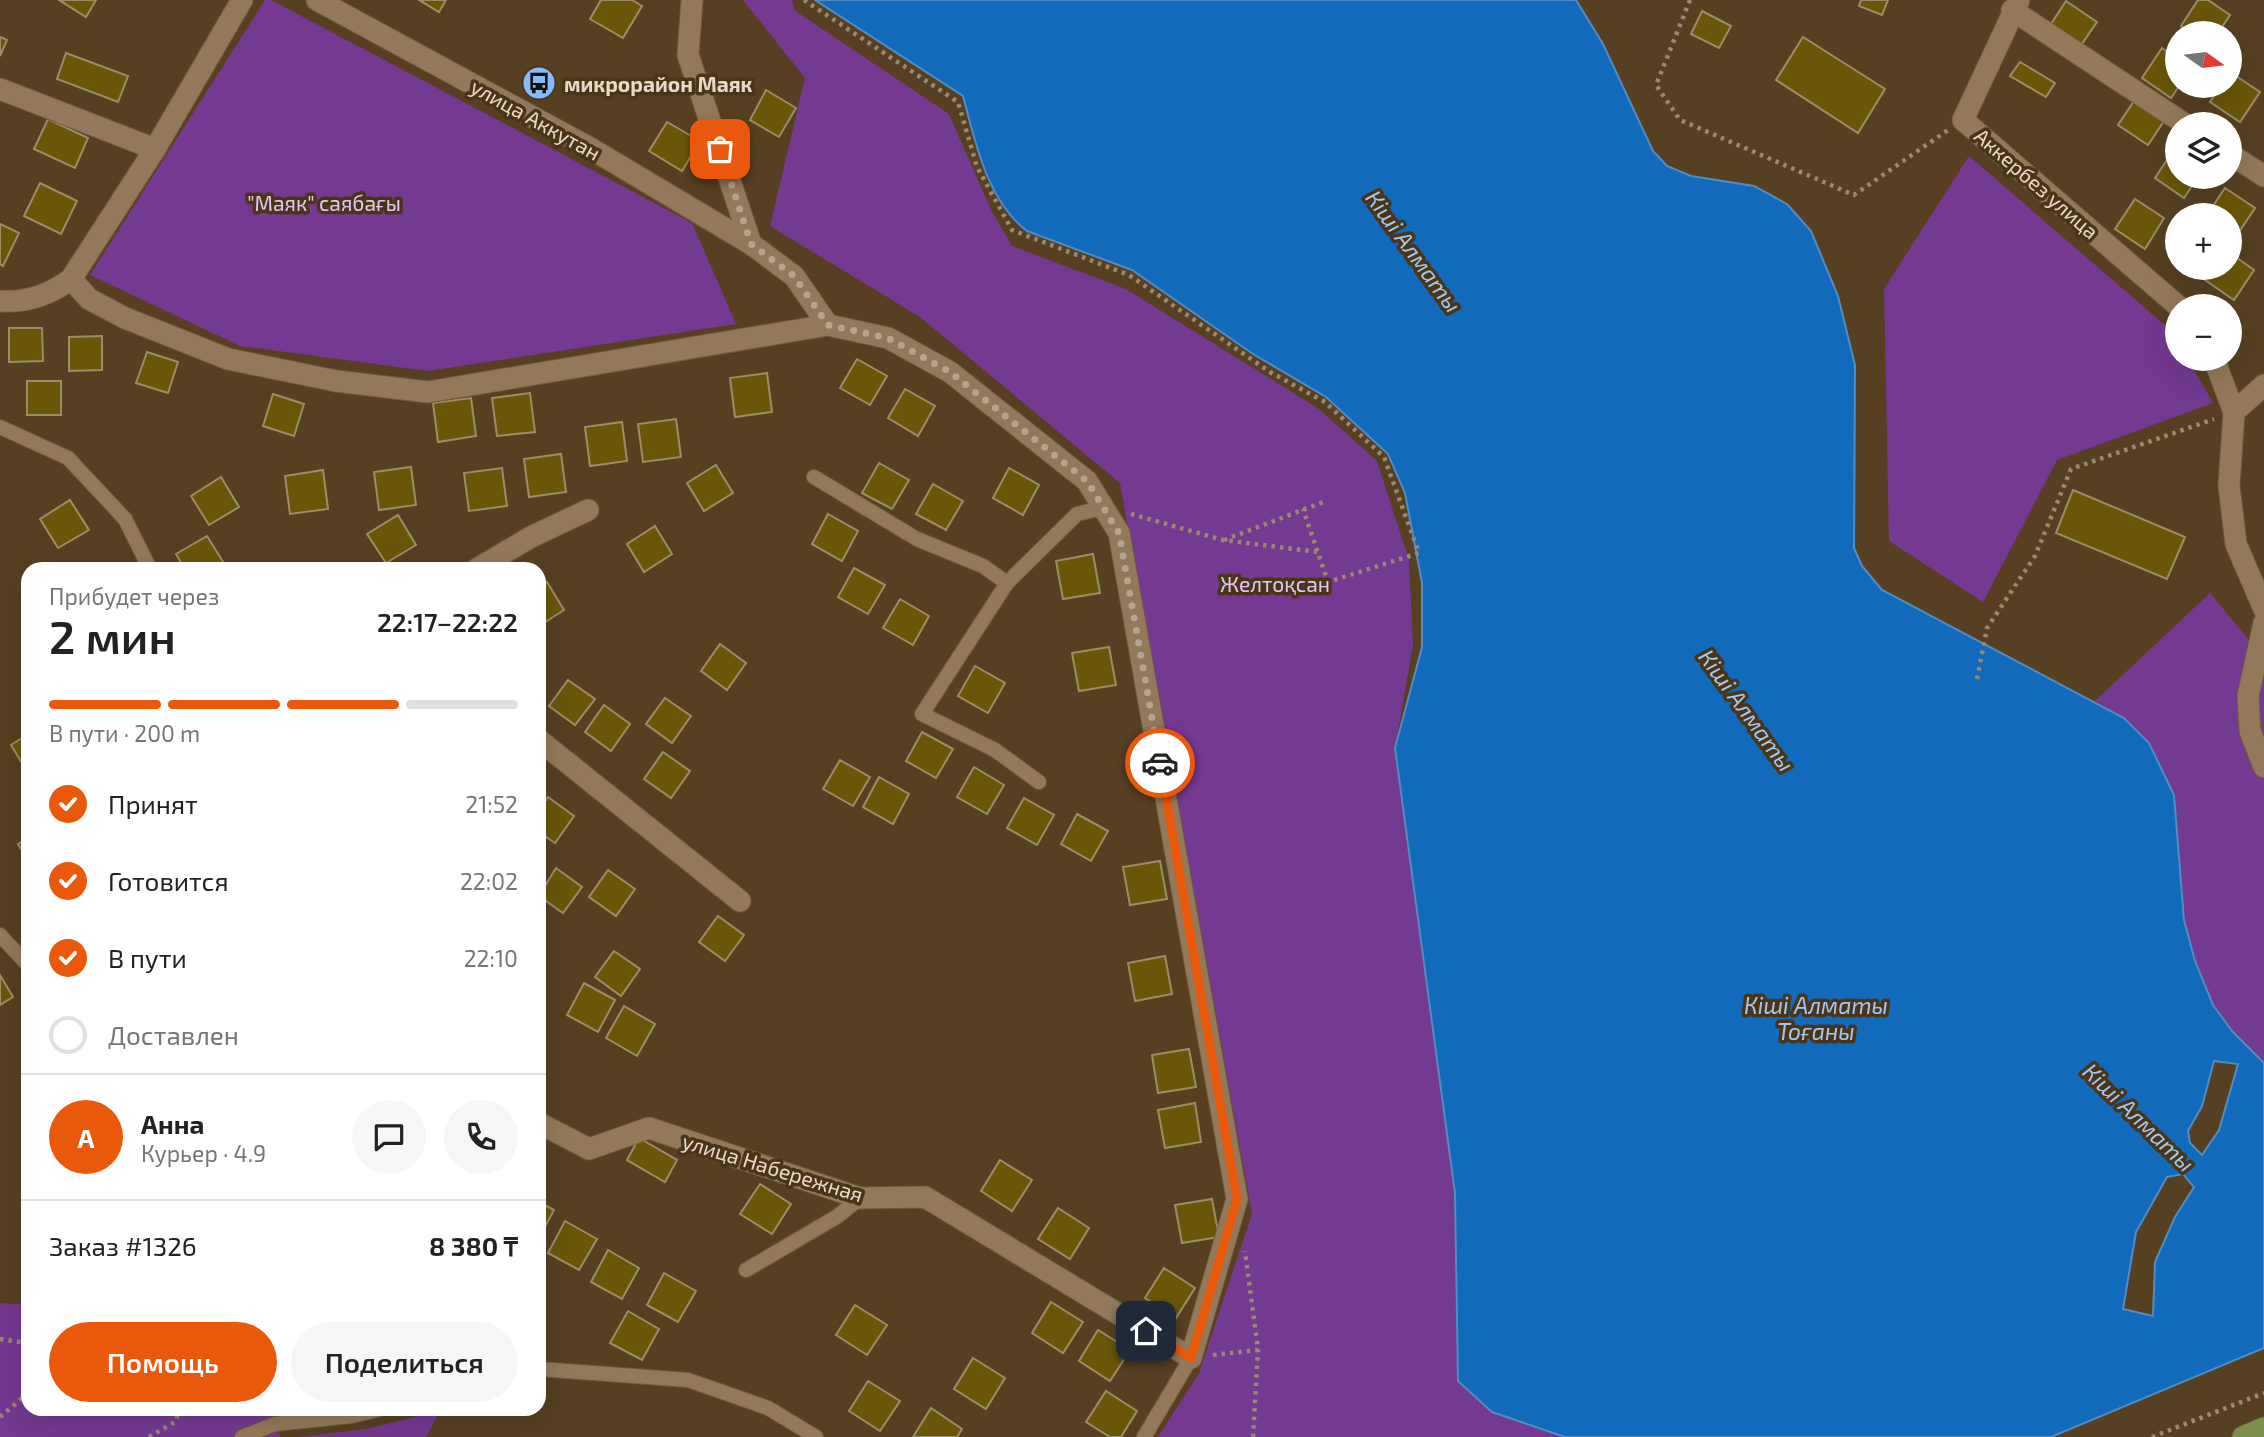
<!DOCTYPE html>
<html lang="ru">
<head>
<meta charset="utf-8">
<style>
	:root { --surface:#fff; --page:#f6f6f6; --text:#222; --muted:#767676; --line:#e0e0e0; --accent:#ea580c }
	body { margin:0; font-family:"Exo 2",sans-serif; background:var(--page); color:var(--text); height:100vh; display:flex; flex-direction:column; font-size:26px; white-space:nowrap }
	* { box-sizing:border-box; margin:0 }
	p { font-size:23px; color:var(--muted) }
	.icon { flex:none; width:38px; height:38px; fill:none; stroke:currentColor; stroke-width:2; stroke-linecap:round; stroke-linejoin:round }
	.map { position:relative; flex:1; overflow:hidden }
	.panel { position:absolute; left:21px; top:562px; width:525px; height:854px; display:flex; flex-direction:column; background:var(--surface); border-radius:21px; box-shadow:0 7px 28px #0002 }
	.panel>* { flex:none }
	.needle { width:46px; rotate:104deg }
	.controls { position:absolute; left:2165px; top:21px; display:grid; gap:14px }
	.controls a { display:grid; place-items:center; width:77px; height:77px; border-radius:50%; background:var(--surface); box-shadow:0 7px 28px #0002; font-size:35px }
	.pin { position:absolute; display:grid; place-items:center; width:60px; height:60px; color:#fff; margin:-30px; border-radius:14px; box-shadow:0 4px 10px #0006 }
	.courier { position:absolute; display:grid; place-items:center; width:70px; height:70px; margin:-35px; border:5px solid #ea580c; border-radius:50%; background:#fff; color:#222; box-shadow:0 2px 9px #0007 }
	.headline em { font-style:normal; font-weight:600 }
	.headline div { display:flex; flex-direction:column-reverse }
	.headline { display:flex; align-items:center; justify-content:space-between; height:119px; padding:0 28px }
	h1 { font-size:46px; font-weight:600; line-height:52px }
	.bar { display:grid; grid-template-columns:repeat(4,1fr); gap:10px 7px; align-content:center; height:84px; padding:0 28px }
	.bar i { height:9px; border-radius:5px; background:var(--line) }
	.bar .selected { background:var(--accent) }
	.bar p { grid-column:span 4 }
	.line { display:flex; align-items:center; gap:18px; padding:0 28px; border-top:2px solid var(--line) }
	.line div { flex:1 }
	.round { display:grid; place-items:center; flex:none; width:74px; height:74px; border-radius:37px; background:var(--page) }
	ol { padding:0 28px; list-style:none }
	li { display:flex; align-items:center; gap:21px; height:77px }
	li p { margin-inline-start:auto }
	li .icon { padding:7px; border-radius:50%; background:var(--accent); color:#fff; stroke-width:4 }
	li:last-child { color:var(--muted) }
	li i { width:38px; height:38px; border:4px solid var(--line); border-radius:50% }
	.cta { display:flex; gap:14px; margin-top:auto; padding:14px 28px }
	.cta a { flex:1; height:80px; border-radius:42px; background:var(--accent); color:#fff; font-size:28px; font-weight:600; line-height:80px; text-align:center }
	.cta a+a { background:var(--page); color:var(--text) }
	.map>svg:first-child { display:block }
</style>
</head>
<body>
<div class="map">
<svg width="2264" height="1437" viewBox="0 0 2264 1437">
	<rect width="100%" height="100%" fill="#574021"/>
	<g fill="#743991">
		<path d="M 265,0 L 271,0 L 692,223 L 736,324 L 428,371 L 240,346 L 90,275 Z"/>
		<path d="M 743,0 L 792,0 L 794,10 L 949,114 L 991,210 L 1012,246 L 1126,289 L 1319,409 L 1377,461 L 1409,560 L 1413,645 L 1395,748 L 1455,1193 L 1458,1381 L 1492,1412 L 1565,1437 L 1158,1437 L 1199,1373 L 1252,1214 L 1120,483 L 920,317 L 770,226 L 805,78 Z"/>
		<path d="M 1969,156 L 2174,333 L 2177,359 L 2188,359 L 2213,403 L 2057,460 L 1983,602 L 1889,541 L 1884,289 Z"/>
		<path d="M 2210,593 L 2264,658 L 2264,1063 C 2255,1051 2243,1043 2233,1033 C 2215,1013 2204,987 2195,962 C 2158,855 2216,775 2095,701 Z"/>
		<path d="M 0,1303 L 28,1305 L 28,1409 L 296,1409 L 277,1411 L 280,1437 L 0,1437 Z"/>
		<path d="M 440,1411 L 426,1437 L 299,1437 L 365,1429 Z"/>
	</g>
	<path fill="#126abc" stroke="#528cc0" stroke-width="2" fill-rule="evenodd" d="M 815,0 L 1576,0 L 1603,44 L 1653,151 L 1667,166 L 1691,176 L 1754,186 L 1787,204 L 1811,231 L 1838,296 L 1855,365 L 1854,548 L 1862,566 L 1882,590 L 2124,718 L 2149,743 L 2174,795 L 2184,920 L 2195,961 L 2213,1005 L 2232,1031 L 2264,1063 L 2264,1348 L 2051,1437 L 1565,1437 L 1492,1412 L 1458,1381 L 1455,1193 L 1395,748 L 1422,647 L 1422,583 L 1405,493 L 1388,454 L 1326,397 L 1253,354 L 1132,270 L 1027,231 C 987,201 975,141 963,96 ZM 2214,1061 L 2238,1064 L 2219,1130 L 2202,1155 L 2190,1143 L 2188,1131 L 2202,1106 ZM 2183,1174 L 2194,1187 L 2175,1217 L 2155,1262 L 2153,1316 L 2123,1309 L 2136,1232 L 2167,1177 Z"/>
	<g fill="#695609" stroke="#9a8e68" stroke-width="2">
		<path d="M 59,0 L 96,0 L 86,17 Z"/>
		<path d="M 419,0 L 446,0 L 439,12 Z"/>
		<path d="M 601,0 L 632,0 L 642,6 L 623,38 L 590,19 Z"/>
		<path d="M 1861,0 L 1888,0 L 1882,15 L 1859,6 Z"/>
		<path d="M 2198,0 L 2208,0 L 2230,15 L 2218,33 L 2192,33 L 2181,26 Z"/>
		<path d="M 2066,1 L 2097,22 L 2081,45 L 2051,24 Z"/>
		<path d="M 1702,11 L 1731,26 L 1719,48 L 1691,34 Z"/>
		<path d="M 0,37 L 7,40 L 0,56 Z"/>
		<path d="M 1803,37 L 1885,89 L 1858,133 L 1776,80 Z"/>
		<path d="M 2162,48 L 2177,58 L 2179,86 L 2171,98 L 2142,78 Z"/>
		<path d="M 66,53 L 128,76 L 118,102 L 57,79 Z"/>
		<path d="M 2020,62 L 2055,83 L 2046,97 L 2010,76 Z"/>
		<path d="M 2230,72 L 2260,92 L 2240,122 L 2210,102 L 2221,86 L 2230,86 Z"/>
		<path d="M 766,90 L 796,108 L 779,137 L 750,120 Z"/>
		<path d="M 2138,95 L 2168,115 L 2148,145 L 2118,125 Z"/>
		<path d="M 48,119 L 88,138 L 75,168 L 34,149 Z"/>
		<path d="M 667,122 L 700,141 L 682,171 L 649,151 Z"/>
		<path d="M 2175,148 L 2177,177 L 2198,177 L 2184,198 L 2155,178 Z"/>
		<path d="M 40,183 L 77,201 L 61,234 L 24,216 Z"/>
		<path d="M 2225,188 L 2255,208 L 2235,238 L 2230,234 L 2230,215 L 2207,215 Z"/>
		<path d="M 2135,199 L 2164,218 L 2145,249 L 2115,229 Z"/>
		<path d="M 0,224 L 19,233 L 3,266 L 0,264 Z"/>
		<path d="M 2230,253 L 2254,270 L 2234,300 L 2205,280 L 2213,268 L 2230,268 Z"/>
		<path d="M 9,328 L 42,328 L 43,361 L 9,362 Z"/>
		<path d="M 102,336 L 102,370 L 69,371 L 69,337 Z"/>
		<path d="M 147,352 L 178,362 L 168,393 L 136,383 Z"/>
		<path d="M 857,359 L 887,376 L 870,405 L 840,388 Z"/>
		<path d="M 767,373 L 772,412 L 735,417 L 730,378 Z"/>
		<rect x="27" y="381" width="34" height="34"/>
		<path d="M 905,389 L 935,406 L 918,436 L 888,418 Z"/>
		<path d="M 530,393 L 535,432 L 497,436 L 492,398 Z"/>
		<path d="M 273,394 L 304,404 L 294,436 L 263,426 Z"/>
		<path d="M 471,398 L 476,436 L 438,442 L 433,403 Z"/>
		<path d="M 676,419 L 681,457 L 643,462 L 638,424 Z"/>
		<path d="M 622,422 L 627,461 L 590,466 L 585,427 Z"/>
		<path d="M 561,454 L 566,492 L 529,497 L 524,459 Z"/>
		<path d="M 879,463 L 909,480 L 892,509 L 862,493 Z"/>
		<path d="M 716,465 L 733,493 L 704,511 L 687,483 Z"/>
		<path d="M 411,467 L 416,505 L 379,510 L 374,472 Z"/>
		<path d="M 502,468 L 507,506 L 469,511 L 464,473 Z"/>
		<path d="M 1009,468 L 1039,485 L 1023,515 L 993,498 Z"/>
		<path d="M 323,470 L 328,509 L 290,514 L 285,476 Z"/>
		<path d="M 221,477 L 239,507 L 209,525 L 191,496 Z"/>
		<path d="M 933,484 L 963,501 L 946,530 L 916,514 Z"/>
		<path d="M 2073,490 L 2185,537 L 2167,579 L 2056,533 Z"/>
		<path d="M 70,500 L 89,530 L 58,548 L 40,519 Z"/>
		<path d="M 828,514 L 858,531 L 842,561 L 812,544 Z"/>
		<path d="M 398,515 L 416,545 L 386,563 L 367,534 Z"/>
		<path d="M 655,526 L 672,554 L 644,572 L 627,544 Z"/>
		<path d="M 207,536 L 225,565 L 219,569 L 185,569 L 176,554 Z"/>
		<path d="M 1093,554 L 1100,593 L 1063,599 L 1056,561 Z"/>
		<path d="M 854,568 L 885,585 L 868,614 L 838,597 Z"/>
		<path d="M 547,582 L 564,610 L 539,626 L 539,587 Z"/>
		<path d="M 900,599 L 929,616 L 913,645 L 883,628 Z"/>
		<path d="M 720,644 L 746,663 L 727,690 L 701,671 Z"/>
		<path d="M 1109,647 L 1116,685 L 1079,691 L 1072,653 Z"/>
		<path d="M 975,666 L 1005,683 L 988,713 L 958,696 Z"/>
		<path d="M 568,680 L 595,699 L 575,725 L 549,706 Z"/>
		<path d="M 665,698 L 691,716 L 672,743 L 646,724 Z"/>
		<path d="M 604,705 L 630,724 L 611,751 L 585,732 Z"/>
		<path d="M 922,732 L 953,749 L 936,778 L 906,761 Z"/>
		<path d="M 28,734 L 28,773 L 11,745 Z"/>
		<path d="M 663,752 L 690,771 L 671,798 L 644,779 Z"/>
		<path d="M 840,760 L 870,777 L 853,806 L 823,789 Z"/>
		<path d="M 974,767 L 1004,785 L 987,814 L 957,797 Z"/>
		<path d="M 879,777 L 909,794 L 893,824 L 863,807 Z"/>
		<path d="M 548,797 L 574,816 L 555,843 L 539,832 L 539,810 Z"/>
		<path d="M 1024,798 L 1054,815 L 1037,845 L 1007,828 Z"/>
		<path d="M 1077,814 L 1108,831 L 1091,861 L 1061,844 Z"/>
		<path d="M 28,838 L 28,861 L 18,844 Z"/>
		<path d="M 1160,861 L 1167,899 L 1130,905 L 1123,867 Z"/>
		<path d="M 556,868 L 582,887 L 563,913 L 539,896 Z"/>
		<path d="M 608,870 L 635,889 L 616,916 L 589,897 Z"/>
		<path d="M 718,916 L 744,935 L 725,961 L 699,942 Z"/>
		<path d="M 614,951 L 640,969 L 621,996 L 595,977 Z"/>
		<path d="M 1165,956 L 1172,994 L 1135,1001 L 1128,963 Z"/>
		<path d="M 0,975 L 13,997 L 0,1005 Z"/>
		<path d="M 584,983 L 615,1000 L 598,1032 L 567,1015 Z"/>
		<path d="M 624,1006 L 655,1024 L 637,1056 L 606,1038 Z"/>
		<path d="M 1189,1049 L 1196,1087 L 1158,1093 L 1152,1055 Z"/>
		<path d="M 1195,1103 L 1201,1142 L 1165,1148 L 1158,1110 Z"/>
		<path d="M 639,1138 L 677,1160 L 665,1182 L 627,1160 Z"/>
		<path d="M 1000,1160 L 1032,1180 L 1012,1211 L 981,1191 Z"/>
		<path d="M 760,1184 L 791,1204 L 772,1234 L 740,1214 Z"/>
		<path d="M 1212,1199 L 1219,1237 L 1182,1243 L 1175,1205 Z"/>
		<path d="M 539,1202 L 554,1210 L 539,1238 Z"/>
		<path d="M 1058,1208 L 1089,1228 L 1070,1259 L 1038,1239 Z"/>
		<path d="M 565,1221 L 597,1239 L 579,1270 L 548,1253 Z"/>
		<path d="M 608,1250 L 639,1268 L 622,1299 L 591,1282 Z"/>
		<path d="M 1164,1268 L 1195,1288 L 1176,1318 L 1145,1298 Z"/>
		<path d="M 664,1273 L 696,1291 L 678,1322 L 647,1305 Z"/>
		<path d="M 1051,1302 L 1083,1322 L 1063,1353 L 1032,1333 Z"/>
		<path d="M 855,1305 L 887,1325 L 867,1355 L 836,1335 Z"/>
		<path d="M 628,1311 L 659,1329 L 642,1360 L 610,1343 Z"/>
		<path d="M 1098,1330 L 1130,1350 L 1110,1381 L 1079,1361 Z"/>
		<path d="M 973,1358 L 1005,1378 L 986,1409 L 954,1389 Z"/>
		<path d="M 868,1381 L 900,1401 L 880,1431 L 849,1411 Z"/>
		<path d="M 1106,1391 L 1137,1411 L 1121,1437 L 1110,1437 L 1086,1422 Z"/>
		<path d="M 931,1408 L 962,1429 L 957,1437 L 913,1437 Z"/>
	</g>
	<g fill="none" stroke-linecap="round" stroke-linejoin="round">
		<defs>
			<g id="lane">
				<path d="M 0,427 L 68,458 L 125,519 L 150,569"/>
				<path d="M 814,477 L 917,539 L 983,566 L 1007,583"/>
				<path d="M 1039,782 L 995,750 L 922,714 L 1007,583 L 1077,514 L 1106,507"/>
				<path d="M 0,935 L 28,965"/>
				<path d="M 746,1270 L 838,1216 L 860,1198"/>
				<path d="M 539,1369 L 688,1380 L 768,1408 L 816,1437"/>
				<path d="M 242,1437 L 275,1424 L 352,1416 L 380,1409"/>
				<path d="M 1144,1437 L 1191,1358"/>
			</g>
			<g id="street">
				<path d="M 317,0 L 590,148 L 751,244"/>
				<path d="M 692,0 L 688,55 L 751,244 L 794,276 L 828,325"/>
				<path d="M 2019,0 L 1963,120 L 2178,306"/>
				<path d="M 2012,10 L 2185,124"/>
				<path d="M 0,89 L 155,149"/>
				<path d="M 2230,154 L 2264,176"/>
				<path d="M 71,279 L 89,299 L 125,318 L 228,359 L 336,381 L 428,392 L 828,325 L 888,338 L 950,372 L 1087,481 L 1119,533 L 1237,1199 L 1191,1358 L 925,1197 L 860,1198 L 649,1128 L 589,1149 L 539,1123"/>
				<path d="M 0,301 C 26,303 51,294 71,279 L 155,149 L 242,0"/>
				<path d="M 2214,359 L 2234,412"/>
				<path d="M 2264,385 L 2234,412 L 2229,486 L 2236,544 L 2264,609"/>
				<path d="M 477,569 L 531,537 L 588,510"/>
				<path d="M 2264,623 L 2248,696 L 2250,731 L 2264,767"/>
				<path d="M 539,740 L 740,901"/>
			</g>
			<path id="primary" d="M 2243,1437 L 2264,1428"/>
		</defs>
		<use href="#lane" stroke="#6f5c40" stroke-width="16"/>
		<use href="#street" stroke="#6f5c40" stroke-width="23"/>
		<use href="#primary" stroke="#6f5c40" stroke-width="23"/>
		<g stroke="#9b8870" stroke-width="4.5" stroke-dasharray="3.5 5" stroke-linecap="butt">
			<path d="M 804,0 L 958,102 L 977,167 L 1012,230 L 1129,275 L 1270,372 L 1325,402 L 1384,457 L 1419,553 L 1328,582 L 1303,509"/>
			<path d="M 1690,0 L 1656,85 L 1680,120 L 1854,195 L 1948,130"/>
			<path d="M 1131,514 L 1223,540 L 1318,552"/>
			<path d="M 1224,540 L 1326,501"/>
			<path d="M 1977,679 L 1987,628 L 2035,556 L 2071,469 L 2214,419"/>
			<path d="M 0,1339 L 28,1343"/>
			<path d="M 1213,1355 L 1258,1350 L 1245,1251"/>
			<path d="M 0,1417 L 28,1393"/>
			<path d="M 149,1437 L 175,1422 L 180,1409"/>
			<path d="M 1253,1437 L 1258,1350"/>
			<path d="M 2152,1437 L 2264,1393"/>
		</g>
		<use href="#lane" stroke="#927959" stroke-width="14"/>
		<use href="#street" stroke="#927959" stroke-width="21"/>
		<use href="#primary" stroke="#7c8f4c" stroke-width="21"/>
	</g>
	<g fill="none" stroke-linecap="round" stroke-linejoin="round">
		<path stroke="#b5a48e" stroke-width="7" stroke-dasharray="0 12.6" d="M 720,149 L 751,244 L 794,276 L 828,325 L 888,338 L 950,372 L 1087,481 L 1119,533 L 1160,763"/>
		<path stroke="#ea580c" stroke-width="9" d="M 1146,1331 L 1191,1358 L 1237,1199 L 1160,763"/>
	</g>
	<defs>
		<symbol id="bus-disc" viewBox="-11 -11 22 22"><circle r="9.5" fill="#85bbfb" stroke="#4b3517"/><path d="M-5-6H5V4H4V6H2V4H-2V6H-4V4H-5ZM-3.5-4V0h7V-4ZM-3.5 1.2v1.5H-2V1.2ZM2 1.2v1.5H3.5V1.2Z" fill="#111"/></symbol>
	</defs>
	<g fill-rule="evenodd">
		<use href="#bus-disc" x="520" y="64" width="38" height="38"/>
	</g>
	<g text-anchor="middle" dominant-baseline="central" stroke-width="7" stroke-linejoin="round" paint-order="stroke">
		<g font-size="21" font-weight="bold" fill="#e8dac9" stroke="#4b3517" text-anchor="start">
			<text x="564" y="83">микрорайон Маяк</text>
		</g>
		<g font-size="21" fill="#e8dac9" stroke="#4b3517">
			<text transform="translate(536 119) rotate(29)">улица Аккутан</text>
			<text transform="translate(2037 183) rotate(41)">Аккербез улица</text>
			<text transform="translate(773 1167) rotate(17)">улица Набережная</text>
		</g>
		<g font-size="21" fill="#e3c5f5" stroke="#4b3517">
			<text x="324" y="202">"Маяк" саябағы</text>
			<text x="1275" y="583">Желтоқсан</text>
		</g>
		<g font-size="23" font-style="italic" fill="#a3c7f2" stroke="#4b3517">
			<text transform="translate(1414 251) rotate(54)">Кіші Алматы</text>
			<text transform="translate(1747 710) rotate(54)">Кіші Алматы</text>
			<text x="1816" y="1005">Кіші Алматы<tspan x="1816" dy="26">Тоғаны</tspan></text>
			<text transform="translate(2139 1117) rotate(44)">Кіші Алматы</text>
		</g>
	</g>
</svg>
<div class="controls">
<a><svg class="needle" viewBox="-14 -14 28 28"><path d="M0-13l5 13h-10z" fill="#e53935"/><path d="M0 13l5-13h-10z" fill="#767676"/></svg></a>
<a><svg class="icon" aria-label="layers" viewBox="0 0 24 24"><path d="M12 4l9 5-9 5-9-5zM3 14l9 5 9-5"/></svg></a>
<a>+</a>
<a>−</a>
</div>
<div class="pin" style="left:720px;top:149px;background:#ea580c"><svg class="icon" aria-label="bag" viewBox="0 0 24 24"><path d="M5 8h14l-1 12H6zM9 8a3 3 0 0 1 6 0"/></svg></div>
<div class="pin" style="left:1146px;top:1331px;background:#1f2937"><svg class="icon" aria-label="home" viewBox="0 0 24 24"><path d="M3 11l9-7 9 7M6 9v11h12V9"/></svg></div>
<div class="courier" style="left:1160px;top:763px"><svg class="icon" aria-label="car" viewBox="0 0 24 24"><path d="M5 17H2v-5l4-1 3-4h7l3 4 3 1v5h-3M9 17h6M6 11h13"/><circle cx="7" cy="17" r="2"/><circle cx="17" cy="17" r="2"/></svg></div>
<section class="panel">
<div class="headline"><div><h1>2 мин</h1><p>Прибудет через</p></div><em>22:17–22:22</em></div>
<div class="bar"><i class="selected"></i><i class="selected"></i><i class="selected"></i><i></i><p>В пути · 200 m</p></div>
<ol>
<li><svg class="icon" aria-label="check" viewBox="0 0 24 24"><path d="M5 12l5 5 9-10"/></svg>Принят<p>21:52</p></li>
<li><svg class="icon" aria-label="check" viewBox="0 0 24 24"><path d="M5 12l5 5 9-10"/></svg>Готовится<p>22:02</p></li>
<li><svg class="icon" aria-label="check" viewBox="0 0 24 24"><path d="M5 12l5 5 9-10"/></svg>В пути<p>22:10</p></li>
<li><i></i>Доставлен</li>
</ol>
<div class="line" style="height:126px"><b class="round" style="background:var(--accent);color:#fff">А</b><div><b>Анна</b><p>Курьер · 4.9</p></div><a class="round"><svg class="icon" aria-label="chat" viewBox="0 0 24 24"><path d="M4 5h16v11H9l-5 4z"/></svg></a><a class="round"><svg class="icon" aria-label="phone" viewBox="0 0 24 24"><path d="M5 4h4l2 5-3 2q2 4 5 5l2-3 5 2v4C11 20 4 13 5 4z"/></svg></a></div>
<div class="line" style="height:91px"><div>Заказ #1326</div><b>8 380 ₸</b></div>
<div class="cta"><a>Помощь</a><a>Поделиться</a></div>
</section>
</div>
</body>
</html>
